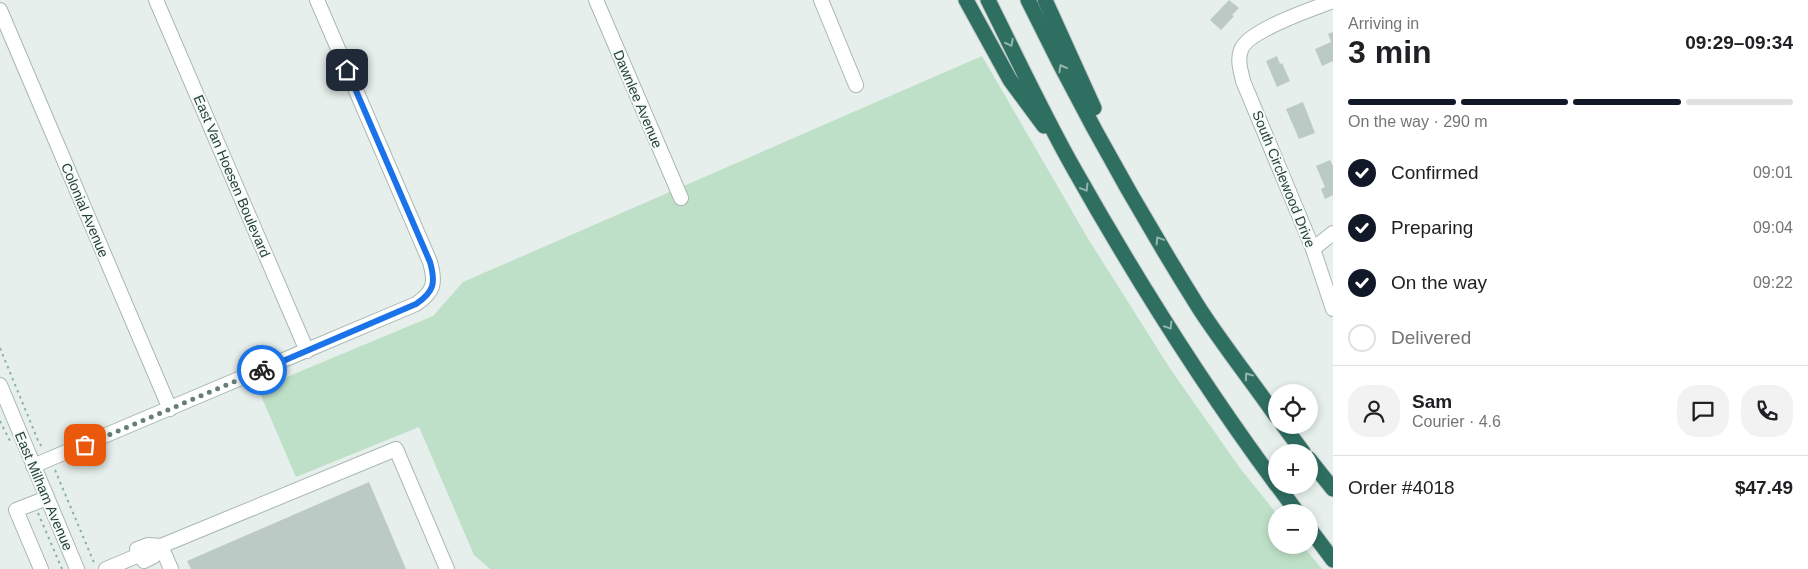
<!DOCTYPE html>
<html lang="en">
<head>
<meta charset="utf-8">
<style>
	:root { --surface:#fff; --page:#f2f2f2; --text:#202124; --muted:#757577; --line:#e0e0e0; --accent:#111827 }
	body { margin:0; font-family:Arial,sans-serif; background:var(--page); color:var(--text); height:100vh; display:flex; flex-direction:column; font-size:19px; white-space:nowrap }
	* { box-sizing:border-box; margin:0 }
	p { font-size:16px; color:var(--muted) }
	.icon { flex:none; width:28px; height:28px; fill:none; stroke:currentColor; stroke-width:2; stroke-linecap:round; stroke-linejoin:round }
	.map { position:relative; flex:1; overflow:hidden }
	.panel { display:flex; flex-direction:column; background:var(--surface); width:475px }
	.panel>* { flex:none }
	.tools { position:absolute; left:1268px; top:384px; display:grid; gap:10px }
	.tools a { display:grid; place-items:center; width:50px; height:50px; border-radius:50%; background:var(--surface); box-shadow:0 2px 8px #0003; font-size:25px }
	.pin { position:absolute; display:grid; place-items:center; width:42px; height:42px; color:#fff; margin:-21px; border-radius:10px; box-shadow:0 2px 8px #0006 }
	.courier { position:absolute; display:grid; place-items:center; width:50px; height:50px; margin:-25px; border:4px solid #1a73e8; border-radius:50%; background:#fff; color:#222; box-shadow:0 1px 6px #0007 }
	.overview em { font-style:normal; font-weight:800 }
	.overview div { display:flex; flex-direction:column-reverse }
	.overview { display:flex; align-items:center; justify-content:space-between; height:85px; padding:0 15px }
	h1 { font-size:32px; font-weight:800; line-height:38px }
	.bar { display:grid; grid-template-columns:repeat(4,1fr); gap:8px 5px; align-content:center; height:60px; padding:0 15px }
	.bar i { height:6px; border-radius:4px; background:var(--line) }
	.bar .current { background:var(--accent) }
	.bar p { grid-column:span 4 }
	.line { display:flex; align-items:center; gap:12px; padding:0 15px; border-top:1px solid var(--line) }
	.line div { flex:1 }
	.round { display:grid; place-items:center; flex:none; width:52px; height:52px; border-radius:20px; background:var(--page) }
	ol { padding:0 15px; list-style:none }
	li { display:flex; align-items:center; gap:15px; height:55px }
	li p { margin-inline-start:auto }
	li .icon { padding:5px; border-radius:50%; background:var(--accent); color:#fff; stroke-width:4 }
	li:last-child { color:var(--muted) }
	li i { width:28px; height:28px; border:2px solid var(--line); border-radius:50% }
	main { display:flex; flex:1; min-height:0 }
	.map>svg:first-child { display:block }
</style>
</head>
<body>
<main>
<div class="map">
<svg width="1333" height="569" viewBox="0 0 1333 569">
	<rect width="100%" height="100%" fill="#e6efeb"/>
	<path fill="#bfe0c8" d="M 982,56 L 1087,237 L 1171,370 L 1240,468 L 1276,513 L 1276,545 L 1302,545 L 1322,569 L 490,569 L 474,555 L 419,427 L 296,477 L 258,389 L 433,316 L 463,282 Z"/>
	<g fill="#bbcac4">
		<path d="M 1229,0 L 1239,8 L 1232,15 L 1234,16 L 1221,30 L 1210,20 Z"/>
		<path d="M 1333,32 L 1333,61 L 1322,66 L 1315,49 L 1331,42 L 1328,34 Z"/>
		<path d="M 1277,56 L 1280,64 L 1282,63 L 1290,81 L 1277,87 L 1266,61 Z"/>
		<path d="M 1303,102 L 1315,133 L 1299,139 L 1286,109 Z"/>
		<path d="M 1330,160 L 1333,166 L 1333,195 L 1325,199 L 1321,189 L 1325,187 L 1316,166 Z"/>
		<path d="M 369,482 L 406,569 L 191,569 L 187,561 Z"/>
	</g>
	<g fill="none" stroke-linecap="round" stroke-linejoin="round">
		<defs>
			<g id="minor">
				<path d="M 156,0 L 307,351"/>
				<path d="M 596,0 L 681,198"/>
				<path d="M 821,0 L 856,85"/>
				<path d="M 1333,1 C 1313,9 1248,30 1241,50 C 1237,61 1241,71 1243,81 L 1313,249 L 1333,309"/>
				<path d="M 0,10 L 170,409"/>
				<path d="M 1313,249 L 1333,233"/>
				<path d="M 0,385 L 77,569"/>
				<path d="M 33,466 L 416,304 C 434,292 436,283 430,262 L 317,0"/>
				<path d="M 161,546 L 154,556 L 144,561 L 139,555 L 137,549 L 148,545 L 161,546 L 396,449 L 447,569"/>
				<path d="M 161,546 L 171,569"/>
				<path d="M 41,569 L 16,510 L 47,498"/>
				<path d="M 106,569 L 139,555"/>
			</g>
			<g id="highway">
				<path d="M 966,0 L 1010,80 L 1044,126"/>
				<path d="M 988,0 C 1016,56 1043,114 1074,169 C 1135,277 1202,384 1276,484"/>
				<path d="M 1028,0 C 1079,105 1137,209 1199,308 C 1223,345 1251,380 1276,416"/>
				<path d="M 1045,0 L 1094,108"/>
				<path d="M 1283,425 L 1303,452"/>
				<path d="M 1309,459 L 1333,489"/>
				<path d="M 1277,485 L 1297,512"/>
				<path d="M 1309,528 L 1333,560"/>
			</g>
		</defs>
		<use href="#minor" stroke="#a8b8b2" stroke-width="16"/>
		<use href="#highway" stroke="#c2cac8" stroke-width="17"/>
		<g stroke="#86b3a5" stroke-width="2" stroke-dasharray="2.5 4" stroke-linecap="butt">
			<path d="M 0,348 L 39,443 L 43,448"/>
			<path d="M 0,421 L 11,443"/>
			<path d="M 55,470 L 95,565"/>
			<path d="M 38,513 L 62,569"/>
		</g>
		<use href="#minor" stroke="#fff" stroke-width="14"/>
		<use href="#highway" stroke="#2f6f62" stroke-width="15"/>
	</g>
	<defs><path id="oneway-chevron" d="M-2-3.5L2.5 0L-2 3.5" fill="none" stroke-width="1.6" stroke-linecap="round" stroke-linejoin="round" transform="scale(1.25)"/></defs>
	<g stroke="#93b5ae">
		<use href="#oneway-chevron" transform="translate(1010 43) rotate(63)"/>
		<use href="#oneway-chevron" transform="translate(1062 68) rotate(-119)"/>
		<use href="#oneway-chevron" transform="translate(1085 188) rotate(59)"/>
		<use href="#oneway-chevron" transform="translate(1159 240) rotate(-121)"/>
		<use href="#oneway-chevron" transform="translate(1169 326) rotate(58)"/>
		<use href="#oneway-chevron" transform="translate(1248 376) rotate(-125)"/>
	</g>
	<g fill="none" stroke-linecap="round" stroke-linejoin="round">
		<path stroke="#687f78" stroke-width="5" stroke-dasharray="0 9" d="M 85,445 L 262,370"/>
		<path stroke="#1a73e8" stroke-width="6" d="M 262,370 L 416,304 C 434,292 436,283 430,262 L 347,70"/>
	</g>
	<g text-anchor="middle" dominant-baseline="central" stroke-width="4" stroke-linejoin="round" paint-order="stroke">
		<g font-size="14" fill="#24423a" stroke="#f7fbf9">
			<text transform="translate(638 99) rotate(67)">Dawnlee Avenue</text>
			<text transform="translate(232 176) rotate(67)">East Van Hoesen Boulevard</text>
			<text transform="translate(1284 179) rotate(68)">South Circlewood Drive</text>
			<text transform="translate(85 210) rotate(67)">Colonial Avenue</text>
			<text transform="translate(44 491) rotate(67)">East Milham Avenue</text>
		</g>
	</g>
</svg>
<div class="tools">
<a><svg class="icon" aria-label="locate" viewBox="0 0 24 24"><circle cx="12" cy="12" r="6"/><path d="M12 2v4M12 18v4M2 12h4M18 12h4"/></svg></a>
<a>+</a>
<a>−</a>
</div>
<div class="pin" style="left:85px;top:445px;background:#ea580c"><svg class="icon" aria-label="bag" viewBox="0 0 24 24"><path d="M5 8h14l-1 12H6zM9 8a3 3 0 0 1 6 0"/></svg></div>
<div class="pin" style="left:347px;top:70px;background:#1f2937"><svg class="icon" aria-label="home" viewBox="0 0 24 24"><path d="M3 11l9-7 9 7M6 9v11h12V9"/></svg></div>
<div class="courier" style="left:262px;top:370px"><svg class="icon" aria-label="bike" viewBox="0 0 24 24"><circle cx="6" cy="16" r="4"/><circle cx="18" cy="16" r="4"/><path d="M6 16l4-8h5l3 8M10 8l3 8H6M13 5h3"/></svg></div>
</div>
<section class="panel">
<div class="overview"><div><h1>3 min</h1><p>Arriving in</p></div><em>09:29–09:34</em></div>
<div class="bar"><i class="current"></i><i class="current"></i><i class="current"></i><i></i><p>On the way · 290 m</p></div>
<ol>
<li><svg class="icon" aria-label="check" viewBox="0 0 24 24"><path d="M5 12l5 5 9-10"/></svg>Confirmed<p>09:01</p></li>
<li><svg class="icon" aria-label="check" viewBox="0 0 24 24"><path d="M5 12l5 5 9-10"/></svg>Preparing<p>09:04</p></li>
<li><svg class="icon" aria-label="check" viewBox="0 0 24 24"><path d="M5 12l5 5 9-10"/></svg>On the way<p>09:22</p></li>
<li><i></i>Delivered</li>
</ol>
<div class="line" style="height:90px"><a class="round"><svg class="icon" aria-label="person" viewBox="0 0 24 24"><circle cx="12" cy="8" r="4"/><path d="M4 21q1-7 8-7t8 7"/></svg></a><div><b>Sam</b><p>Courier · 4.6</p></div><a class="round"><svg class="icon" aria-label="chat" viewBox="0 0 24 24"><path d="M4 5h16v11H9l-5 4z"/></svg></a><a class="round"><svg class="icon" aria-label="phone" viewBox="0 0 24 24"><path d="M5 4h4l2 5-3 2q2 4 5 5l2-3 5 2v4C11 20 4 13 5 4z"/></svg></a></div>
<div class="line" style="height:65px"><div>Order #4018</div><b>$47.49</b></div>
</section>
</main>
</body>
</html>
